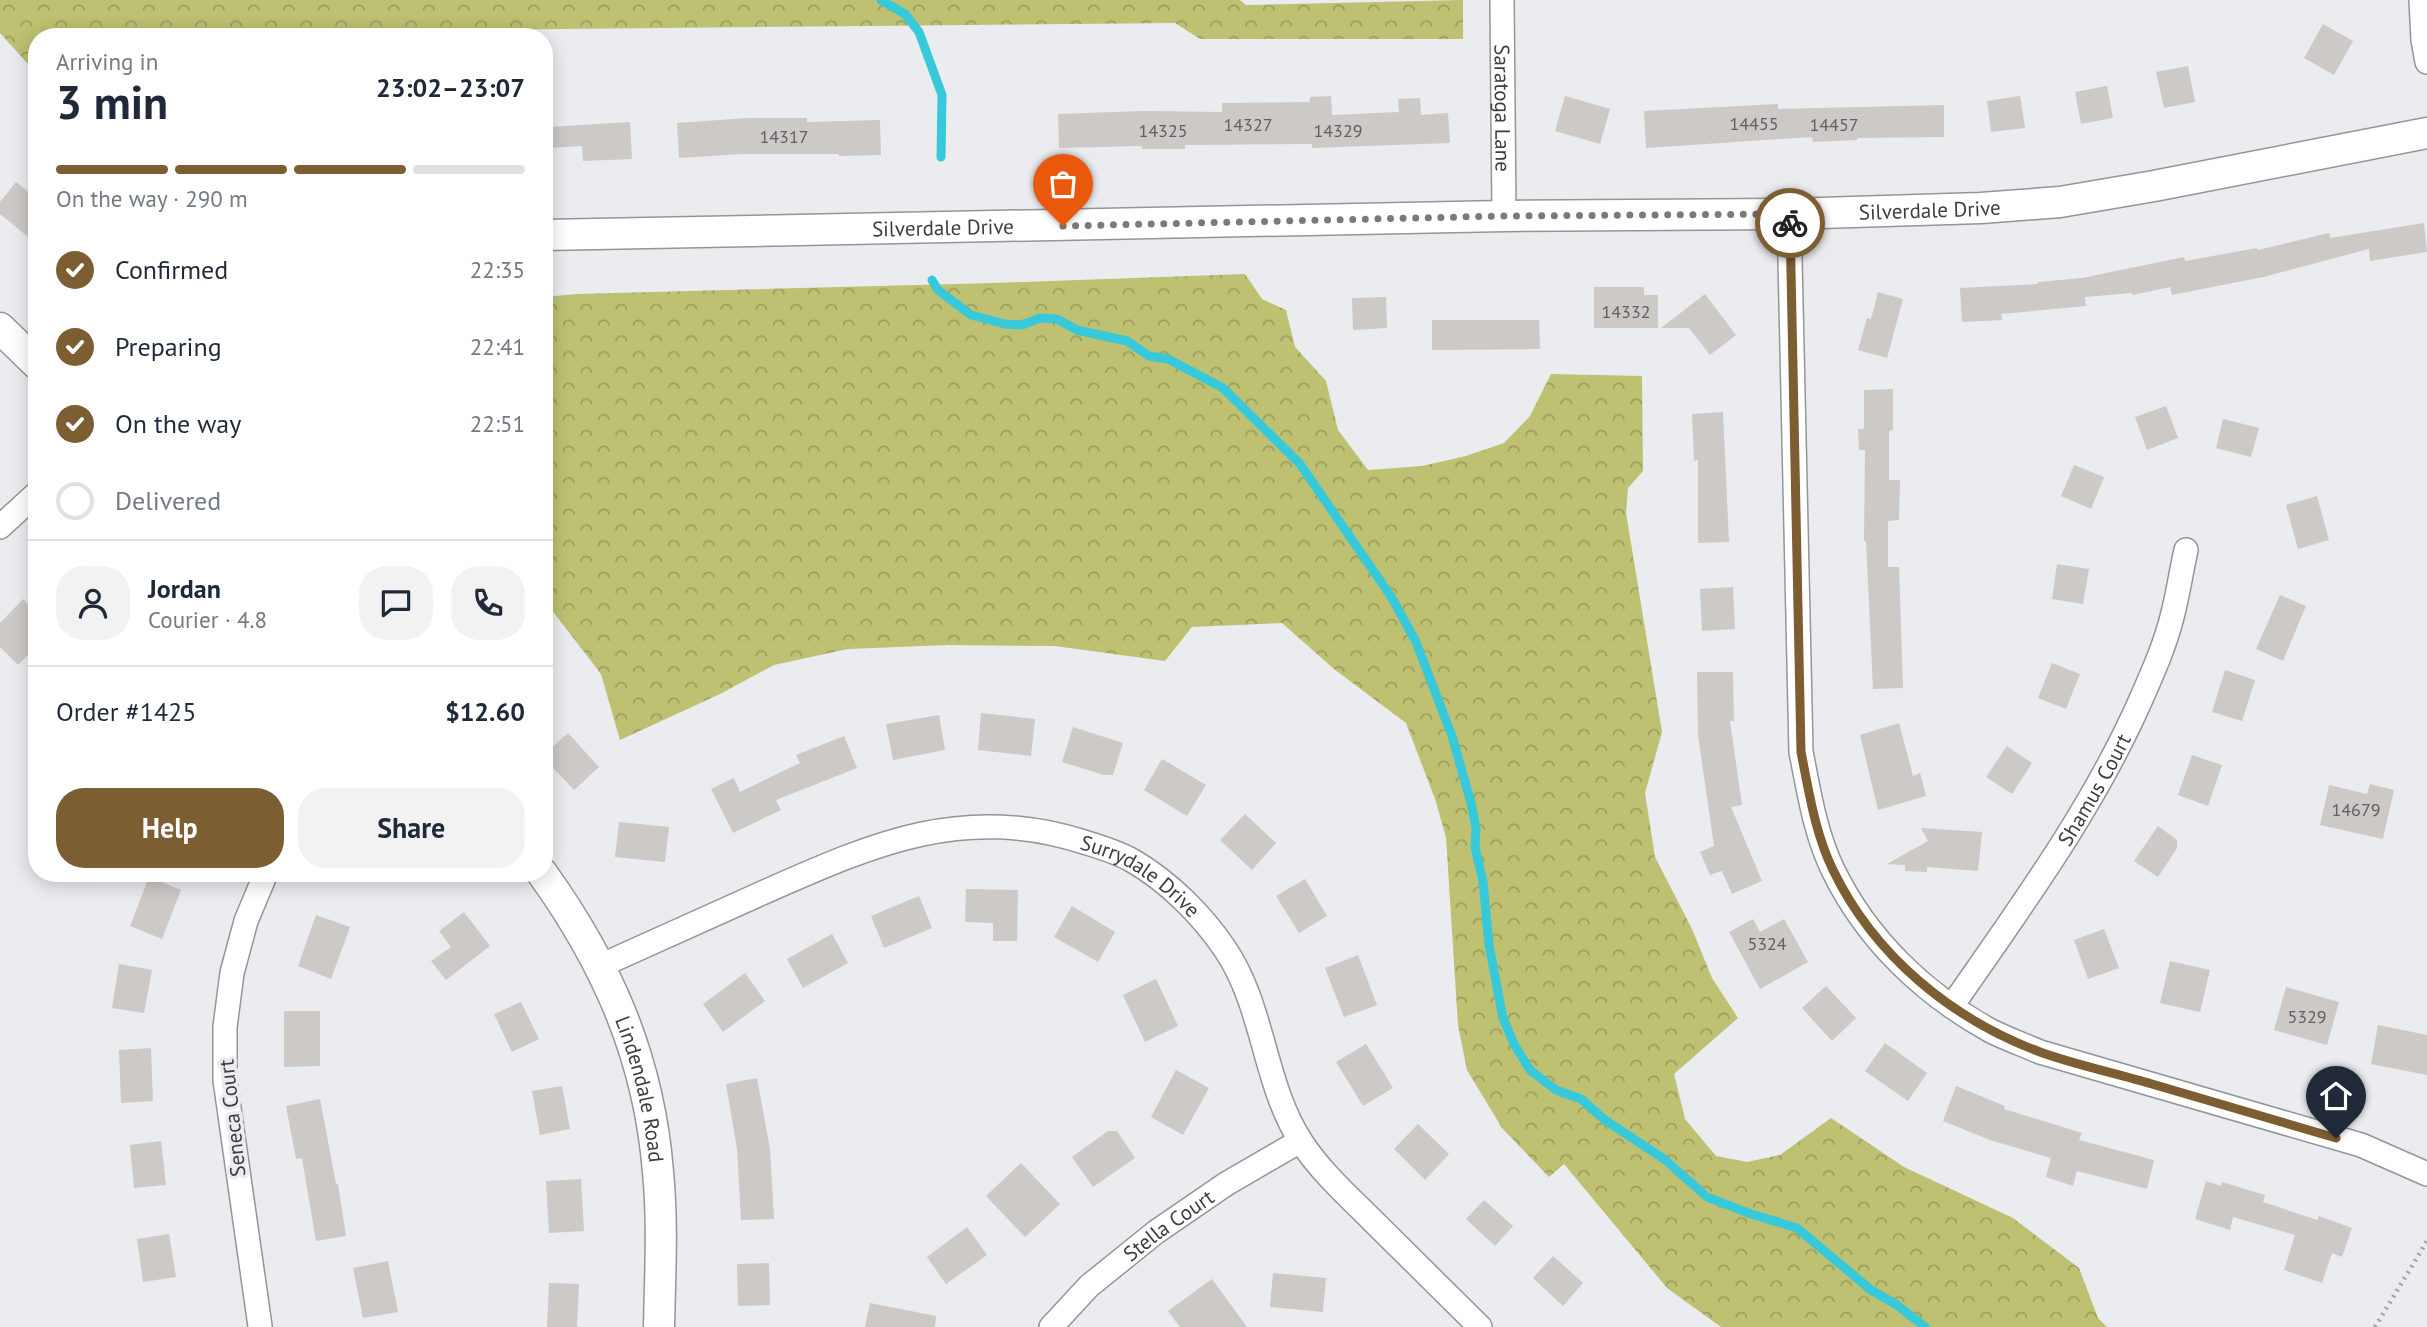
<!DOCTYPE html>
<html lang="en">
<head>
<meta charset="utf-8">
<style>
	:root { --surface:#fff; --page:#f2f2f3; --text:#1f2937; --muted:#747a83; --line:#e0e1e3; --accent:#7d5d32 }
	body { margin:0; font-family:"PT Sans",sans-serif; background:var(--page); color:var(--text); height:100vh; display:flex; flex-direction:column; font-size:26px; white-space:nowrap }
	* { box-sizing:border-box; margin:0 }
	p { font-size:23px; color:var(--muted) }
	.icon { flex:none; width:38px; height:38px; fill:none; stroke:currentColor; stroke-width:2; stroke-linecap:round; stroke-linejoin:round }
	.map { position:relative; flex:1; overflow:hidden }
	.sheet { position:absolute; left:28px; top:28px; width:525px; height:854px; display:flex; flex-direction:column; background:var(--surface); border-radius:28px; box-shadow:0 4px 18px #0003 }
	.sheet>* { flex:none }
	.pin { position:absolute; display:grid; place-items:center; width:60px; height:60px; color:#fff; margin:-72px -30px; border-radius:50% 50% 50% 0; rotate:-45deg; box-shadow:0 0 7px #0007 }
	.pin .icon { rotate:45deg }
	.courier { position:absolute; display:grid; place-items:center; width:70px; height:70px; margin:-35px; border:5px solid #7d5d32; border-radius:50%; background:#fff; color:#222; box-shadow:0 2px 9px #0007 }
	.head em { font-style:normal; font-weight:600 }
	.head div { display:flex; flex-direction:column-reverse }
	.head { display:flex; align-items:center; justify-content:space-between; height:119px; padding:0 28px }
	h1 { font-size:46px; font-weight:600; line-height:52px }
	.bar { display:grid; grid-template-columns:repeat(4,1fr); gap:10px 7px; align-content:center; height:84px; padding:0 28px }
	.bar i { height:9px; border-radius:5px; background:var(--line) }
	.bar .on { background:var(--accent) }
	.bar p { grid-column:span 4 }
	.line { display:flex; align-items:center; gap:18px; padding:0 28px; border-top:2px solid var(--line) }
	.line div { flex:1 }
	.round { display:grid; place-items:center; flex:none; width:74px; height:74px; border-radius:28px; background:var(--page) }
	ol { padding:0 28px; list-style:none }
	li { display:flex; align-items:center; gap:21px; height:77px }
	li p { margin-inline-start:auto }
	li .icon { padding:7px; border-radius:50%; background:var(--accent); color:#fff; stroke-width:4 }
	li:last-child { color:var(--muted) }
	li i { width:38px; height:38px; border:4px solid var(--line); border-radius:50% }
	.action { display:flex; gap:14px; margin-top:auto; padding:14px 28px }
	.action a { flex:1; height:80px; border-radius:28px; background:var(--accent); color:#fff; font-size:28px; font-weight:600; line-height:80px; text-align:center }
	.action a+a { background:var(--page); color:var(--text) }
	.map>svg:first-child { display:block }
</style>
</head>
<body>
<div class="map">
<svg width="2427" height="1327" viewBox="0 0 2427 1327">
	<defs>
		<pattern id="forest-crowns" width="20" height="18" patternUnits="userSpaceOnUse" patternTransform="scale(1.75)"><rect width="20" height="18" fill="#bdc171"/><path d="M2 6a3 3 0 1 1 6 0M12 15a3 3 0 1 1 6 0" fill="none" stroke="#9b9e5e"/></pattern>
	</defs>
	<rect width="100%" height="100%" fill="#eaecef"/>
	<g fill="url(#forest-crowns)">
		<path d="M 0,0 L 1240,0 L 1246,5 L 1463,0 L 1463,39 L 1200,39 L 1175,23 L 261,32 L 247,37 L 37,37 L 37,74 L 0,33 Z"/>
		<path d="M 1245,274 L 1262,299 L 1286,310 L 1295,347 L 1326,381 L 1338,430 L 1368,470 L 1422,466 L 1466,456 L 1504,443 L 1530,416 L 1551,374 L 1642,376 L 1643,471 L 1628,488 L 1626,513 L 1662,732 L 1645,793 L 1655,857 L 1692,929 L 1712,978 L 1738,1018 L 1674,1074 L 1685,1119 L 1716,1156 L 1747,1162 L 1780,1155 L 1831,1118 L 1904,1167 L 2013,1218 L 2079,1268 L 2098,1318 L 2107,1327 L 1721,1327 L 1667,1288 L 1564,1164 L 1549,1177 L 1502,1128 L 1467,1070 L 1458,1025 L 1446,837 L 1435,799 L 1406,723 L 1334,669 L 1282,623 L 1192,627 L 1165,661 L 1055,646 L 947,645 L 848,649 L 774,665 L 720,694 L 620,740 L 601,674 L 544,600 L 544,297 L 577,294 L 993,283 Z"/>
	</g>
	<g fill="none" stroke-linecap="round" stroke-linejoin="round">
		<g stroke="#37c9da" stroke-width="9">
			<path d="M 881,0 L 905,14 L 919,32 L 942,95 L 941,157"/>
			<path d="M 932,280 L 938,290 L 971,315 L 1005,324 L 1022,325 L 1040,318 L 1057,319 L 1077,330 L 1127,341 L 1149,356 L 1168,359 L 1223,388 L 1300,464 L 1392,598 L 1416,642 L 1452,736 L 1471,803 L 1476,828 L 1475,847 L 1483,882 L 1489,945 L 1503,1018 L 1514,1044 L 1530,1070 L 1556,1090 L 1581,1099 L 1605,1120 L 1664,1159 L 1707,1197 L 1751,1214 L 1797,1228 L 1871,1290 L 1897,1305 L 1925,1327"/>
		</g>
	</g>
	<g fill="#ccc9c7">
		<path d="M 2323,24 L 2353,41 L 2334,75 L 2304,58 Z"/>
		<path d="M 2188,66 L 2195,102 L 2164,108 L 2156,72 Z"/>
		<path d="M 2107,86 L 2113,118 L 2081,124 L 2075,92 Z"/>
		<path d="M 1331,96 L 1332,115 L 1399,112 L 1398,99 L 1420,98 L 1421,115 L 1448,113 L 1450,143 L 1312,148 L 1312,144 L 1185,145 L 1185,149 L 1142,149 L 1142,146 L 1059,148 L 1058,114 L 1142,111 L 1222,112 L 1222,103 L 1310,102 L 1310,97 Z"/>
		<path d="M 1565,96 L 1610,109 L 1600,144 L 1555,131 Z"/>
		<path d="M 2020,96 L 2025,128 L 1991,132 L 1987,101 Z"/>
		<path d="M 1778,104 L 1778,109 L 1944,105 L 1944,137 L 1857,138 L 1857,140 L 1813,142 L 1812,137 L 1646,148 L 1644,111 Z"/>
		<path d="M 747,118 L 807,118 L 807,122 L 880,120 L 881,155 L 839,156 L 839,154 L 743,154 L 679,158 L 677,123 Z"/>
		<path d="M 630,122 L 632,159 L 583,161 L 582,146 L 549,148 L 548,127 Z"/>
		<path d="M 16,182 L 37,199 L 37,244 L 0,214 L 0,202 Z"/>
		<path d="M 2424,223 L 2427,252 L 2370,261 L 2369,249 L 2263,277 L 2172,295 L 2170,287 L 2133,295 L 2132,293 L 2085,297 L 2086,306 L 2001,314 L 2002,320 L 1962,322 L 1960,288 L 2038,284 L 2038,282 L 2082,278 L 2184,257 L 2185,261 L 2257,248 L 2258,250 L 2329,233 L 2330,238 Z"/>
		<path d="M 1594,287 L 1644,287 L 1644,295 L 1658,295 L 1658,328 L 1594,328 Z"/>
		<path d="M 1878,292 L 1903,299 L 1887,358 L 1858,350 L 1867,318 L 1871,319 Z"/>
		<path d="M 1705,294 L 1736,335 L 1710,355 L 1689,328 L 1661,328 Z"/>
		<path d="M 1386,297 L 1387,328 L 1353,330 L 1352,298 Z"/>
		<path d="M 1432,320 L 1539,320 L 1540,349 L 1432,350 Z"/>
		<path d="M 1893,389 L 1893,430 L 1889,431 L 1889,480 L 1900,480 L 1899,520 L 1888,521 L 1888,567 L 1899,567 L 1903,688 L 1873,689 L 1866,541 L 1864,541 L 1865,450 L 1859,450 L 1858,429 L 1864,429 L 1864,390 Z"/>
		<path d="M 2166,406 L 2178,438 L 2147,450 L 2135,417 Z"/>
		<path d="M 1723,412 L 1729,542 L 1698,543 L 1698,460 L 1694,461 L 1692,414 Z"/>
		<path d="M 2223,419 L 2259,428 L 2251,457 L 2216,448 Z"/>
		<path d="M 2074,465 L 2104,477 L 2091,509 L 2061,496 Z"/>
		<path d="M 2317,496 L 2329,540 L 2298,549 L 2286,505 Z"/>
		<path d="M 2057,564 L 2089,569 L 2083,604 L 2052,599 Z"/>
		<path d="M 1733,587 L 1735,629 L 1702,631 L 1700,589 Z"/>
		<path d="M 2280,595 L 2306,606 L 2283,661 L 2256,649 Z"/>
		<path d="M 23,599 L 37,613 L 37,646 L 18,665 L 0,647 L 0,623 Z"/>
		<path d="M 2052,663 L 2080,674 L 2066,709 L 2038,698 Z"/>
		<path d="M 2225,670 L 2255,680 L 2242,721 L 2212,712 Z"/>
		<path d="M 1697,672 L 1733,672 L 1734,721 L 1730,721 L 1742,805 L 1731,807 L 1762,881 L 1732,894 L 1722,871 L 1710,875 L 1700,852 L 1714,846 L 1698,735 Z"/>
		<path d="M 981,713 L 1035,719 L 1031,756 L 978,750 Z"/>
		<path d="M 939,715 L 945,750 L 893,760 L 886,724 Z"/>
		<path d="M 1899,723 L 1913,776 L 1920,773 L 1926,796 L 1878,810 L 1860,735 Z"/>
		<path d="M 1073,727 L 1123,743 L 1113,775 L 1104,775 L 1062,762 Z"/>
		<path d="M 568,733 L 599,767 L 574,790 L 544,758 L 544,755 Z"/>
		<path d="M 844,736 L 857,768 L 776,800 L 781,810 L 733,833 L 711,789 L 734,778 L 740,792 L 800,763 L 796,755 Z"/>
		<path d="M 2007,746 L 2032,763 L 2012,794 L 1986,777 Z"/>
		<path d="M 2192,755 L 2222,765 L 2208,806 L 2178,795 Z"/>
		<path d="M 1162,759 L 1206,785 L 1187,816 L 1144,790 Z"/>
		<path d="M 2370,784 L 2394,790 L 2383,839 L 2320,825 L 2329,785 L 2367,794 Z"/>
		<path d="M 1245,814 L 1276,843 L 1252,870 L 1220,840 Z"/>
		<path d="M 619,822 L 669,827 L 665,862 L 615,857 Z"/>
		<path d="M 2158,826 L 2177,840 L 2177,848 L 2158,877 L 2134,861 Z"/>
		<path d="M 1921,828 L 1982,832 L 1978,871 L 1927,867 L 1927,872 L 1905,871 L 1905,865 L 1887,864 L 1928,841 Z"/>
		<path d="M 149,877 L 181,890 L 162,939 L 130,926 Z"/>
		<path d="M 1305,879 L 1327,916 L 1299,933 L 1276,896 Z"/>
		<path d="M 966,889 L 1018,890 L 1017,941 L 993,941 L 993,923 L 965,922 Z"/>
		<path d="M 919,896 L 932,928 L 884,948 L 871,916 Z"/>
		<path d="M 1072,906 L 1115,932 L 1098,962 L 1054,937 Z"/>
		<path d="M 464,912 L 490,946 L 446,980 L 431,961 L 451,947 L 439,931 Z"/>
		<path d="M 316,915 L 350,927 L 331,979 L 298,966 Z"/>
		<path d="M 1753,919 L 1760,932 L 1784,919 L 1808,962 L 1760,989 L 1729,932 Z"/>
		<path d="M 2104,929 L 2119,968 L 2088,979 L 2074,940 Z"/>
		<path d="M 832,934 L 848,963 L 803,988 L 787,959 Z"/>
		<path d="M 1358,955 L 1377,1005 L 1344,1017 L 1325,968 Z"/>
		<path d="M 2170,961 L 2210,970 L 2200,1012 L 2160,1003 Z"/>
		<path d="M 119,964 L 152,970 L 144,1013 L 112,1008 Z"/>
		<path d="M 745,973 L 765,1001 L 723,1032 L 703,1004 Z"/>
		<path d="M 1156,979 L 1178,1026 L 1145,1042 L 1123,995 Z"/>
		<path d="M 1826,986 L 1856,1018 L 1832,1041 L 1802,1008 Z"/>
		<path d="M 2286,987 L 2339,1002 L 2327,1045 L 2274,1030 Z"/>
		<path d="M 521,1002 L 539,1039 L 512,1052 L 494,1014 Z"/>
		<path d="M 284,1011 L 320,1011 L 320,1066 L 284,1067 Z"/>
		<path d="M 2378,1025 L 2427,1035 L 2427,1075 L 2371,1064 Z"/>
		<path d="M 1885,1043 L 1927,1073 L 1908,1101 L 1865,1071 Z"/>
		<path d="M 1366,1044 L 1393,1088 L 1363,1106 L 1336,1062 Z"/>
		<path d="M 151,1048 L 153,1101 L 121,1103 L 119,1050 Z"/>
		<path d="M 1176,1070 L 1209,1088 L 1183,1135 L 1151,1117 Z"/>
		<path d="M 757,1078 L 770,1149 L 774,1219 L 741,1220 L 737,1149 L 726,1084 Z"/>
		<path d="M 562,1086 L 570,1129 L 540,1135 L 532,1091 Z"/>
		<path d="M 1956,1086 L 2005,1106 L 2004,1109 L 2082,1133 L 2079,1140 L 2154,1160 L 2147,1189 L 2077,1171 L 2073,1186 L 2046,1177 L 2051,1158 L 1990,1140 L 1943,1121 Z"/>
		<path d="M 320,1099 L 336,1184 L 338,1184 L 346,1236 L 316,1241 L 302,1158 L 296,1159 L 286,1106 Z"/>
		<path d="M 1418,1124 L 1449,1154 L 1425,1180 L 1394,1149 Z"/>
		<path d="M 1108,1131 L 1117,1131 L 1135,1158 L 1093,1187 L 1072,1157 Z"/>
		<path d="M 161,1141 L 166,1185 L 134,1188 L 130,1145 Z"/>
		<path d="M 1021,1163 L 1060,1204 L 1025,1237 L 986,1196 Z"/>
		<path d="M 581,1179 L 584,1231 L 549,1233 L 546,1181 Z"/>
		<path d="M 2206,1181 L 2221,1186 L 2222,1182 L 2265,1195 L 2263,1202 L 2317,1220 L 2319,1216 L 2352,1228 L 2342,1257 L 2332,1253 L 2322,1283 L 2284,1270 L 2295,1235 L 2233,1217 L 2230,1230 L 2195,1219 Z"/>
		<path d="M 1484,1200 L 1513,1226 L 1495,1246 L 1466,1219 Z"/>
		<path d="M 967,1227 L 987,1255 L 946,1284 L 927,1257 Z"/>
		<path d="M 169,1234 L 176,1277 L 143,1282 L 137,1239 Z"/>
		<path d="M 1553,1256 L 1583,1283 L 1563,1306 L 1533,1278 Z"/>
		<path d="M 388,1261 L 398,1312 L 363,1318 L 353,1268 Z"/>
		<path d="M 769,1263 L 770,1305 L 738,1306 L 737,1264 Z"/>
		<path d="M 1273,1273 L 1326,1278 L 1323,1312 L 1270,1307 Z"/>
		<path d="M 1212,1279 L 1247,1327 L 1180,1327 L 1168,1311 Z"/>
		<path d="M 549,1283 L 579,1284 L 577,1327 L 547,1327 Z"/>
		<path d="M 870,1303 L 936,1316 L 935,1327 L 865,1327 Z"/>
	</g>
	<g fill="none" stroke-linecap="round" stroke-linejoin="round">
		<defs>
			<g id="minor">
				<path id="s1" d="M 1502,0 L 1504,216"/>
				<path d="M 2421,0 L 2423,40 L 2427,62"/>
				<path d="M 1789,214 L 1801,752 C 1809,792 1815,833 1833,870 C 1867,940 1924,994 1991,1031 C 2007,1039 2024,1045 2040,1052 L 2361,1145 L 2427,1174"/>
				<path d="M 0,527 L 37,493"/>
				<path id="s2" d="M 600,966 C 654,942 707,918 760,894 C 871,845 961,803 1084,842 C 1100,847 1118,852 1133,861 C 1169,882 1202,915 1225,949 C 1265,1008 1263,1084 1302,1143 C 1321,1172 1348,1196 1372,1220 C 1408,1256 1444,1291 1480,1327"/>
				<path id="s3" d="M 1952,1006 C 2021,906 2093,809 2142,697 C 2153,672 2165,645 2172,617 C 2178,595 2181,572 2186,550"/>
				<path d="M 260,1326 L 225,1080 L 225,1027 L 232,973 L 246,921 L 266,873"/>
				<path id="s4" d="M 1051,1327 L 1089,1286 L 1156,1232 L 1226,1184 L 1300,1141"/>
			</g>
			<g id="tertiary">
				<path id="s5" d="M 544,235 L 1504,216 L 1789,214 L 1981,208 L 2060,202 L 2154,186 L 2427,133"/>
				<path d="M 0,328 L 37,364"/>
				<path id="s6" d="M 542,873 C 608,965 649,1059 658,1172 C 663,1223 660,1276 659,1327"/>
			</g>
		</defs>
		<use href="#minor" stroke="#939598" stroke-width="26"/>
		<use href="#tertiary" stroke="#939598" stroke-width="33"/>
		<path stroke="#a0a2a4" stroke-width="4.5" stroke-dasharray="2 5" stroke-linecap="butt" d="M 2375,1327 L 2427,1241"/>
		<use href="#minor" stroke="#fff" stroke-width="23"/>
		<use href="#tertiary" stroke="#fff" stroke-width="30"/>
	</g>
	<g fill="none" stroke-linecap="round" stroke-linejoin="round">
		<path stroke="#797a7c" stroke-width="7" stroke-dasharray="0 12.6" d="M 1063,226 L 1504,216 L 1789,214 L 1790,223"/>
		<path stroke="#7d5d32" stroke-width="9" d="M 1790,223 L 1801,752 C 1809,792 1815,833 1833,870 C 1874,955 1951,1019 2040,1052 C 2076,1065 2115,1073 2152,1084 C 2214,1102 2275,1120 2336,1138"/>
	</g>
	<g text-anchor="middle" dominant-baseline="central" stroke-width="7" stroke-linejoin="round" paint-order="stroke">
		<g font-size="18" fill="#606060">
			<text x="1754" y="123">14455</text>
			<text x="1248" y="124">14327</text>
			<text x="1834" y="124">14457</text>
			<text x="1163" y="130">14325</text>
			<text x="1338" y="130">14329</text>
			<text x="784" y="136">14317</text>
			<text x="1626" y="311">14332</text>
			<text x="2356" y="809">14679</text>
			<text x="1767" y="943">5324</text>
			<text x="2307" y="1016">5329</text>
		</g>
		<g font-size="21" fill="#3c3d3e" stroke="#eaecef">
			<text stroke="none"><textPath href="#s1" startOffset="108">Saratoga Lane</textPath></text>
			<text stroke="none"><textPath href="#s5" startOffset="1386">Silverdale Drive</textPath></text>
			<text stroke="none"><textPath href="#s5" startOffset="399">Silverdale Drive</textPath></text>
			<text stroke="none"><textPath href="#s3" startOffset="259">Shamus Court</textPath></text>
			<text stroke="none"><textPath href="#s2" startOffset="579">Surrydale Drive</textPath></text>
			<text stroke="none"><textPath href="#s6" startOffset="240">Lindendale Road</textPath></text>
			<text transform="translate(232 1118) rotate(-96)">Seneca Court</text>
			<text stroke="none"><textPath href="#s4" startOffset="156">Stella Court</textPath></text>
		</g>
	</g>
</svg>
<div class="pin" style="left:1063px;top:226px;background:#ea580c"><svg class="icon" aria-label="bag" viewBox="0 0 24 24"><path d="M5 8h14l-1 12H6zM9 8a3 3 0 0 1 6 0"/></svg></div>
<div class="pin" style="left:2336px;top:1138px;background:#1f2937"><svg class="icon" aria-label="home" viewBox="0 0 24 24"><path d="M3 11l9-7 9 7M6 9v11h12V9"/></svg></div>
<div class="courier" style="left:1790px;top:223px"><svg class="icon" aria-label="bike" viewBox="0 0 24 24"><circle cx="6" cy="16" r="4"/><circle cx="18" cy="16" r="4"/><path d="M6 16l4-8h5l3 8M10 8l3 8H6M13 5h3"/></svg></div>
<section class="sheet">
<div class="head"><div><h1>3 min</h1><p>Arriving in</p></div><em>23:02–23:07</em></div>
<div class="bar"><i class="on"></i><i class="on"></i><i class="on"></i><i></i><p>On the way · 290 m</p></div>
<ol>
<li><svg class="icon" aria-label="check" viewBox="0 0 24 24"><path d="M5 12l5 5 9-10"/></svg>Confirmed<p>22:35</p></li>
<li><svg class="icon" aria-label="check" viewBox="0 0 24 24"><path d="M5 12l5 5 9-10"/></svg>Preparing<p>22:41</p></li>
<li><svg class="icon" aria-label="check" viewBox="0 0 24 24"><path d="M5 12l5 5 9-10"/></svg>On the way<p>22:51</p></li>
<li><i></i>Delivered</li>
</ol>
<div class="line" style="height:126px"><a class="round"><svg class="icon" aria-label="person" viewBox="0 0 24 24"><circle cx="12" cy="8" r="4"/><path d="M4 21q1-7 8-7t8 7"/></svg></a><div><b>Jordan</b><p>Courier · 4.8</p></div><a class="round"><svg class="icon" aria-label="chat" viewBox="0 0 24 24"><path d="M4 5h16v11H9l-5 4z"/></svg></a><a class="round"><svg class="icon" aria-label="phone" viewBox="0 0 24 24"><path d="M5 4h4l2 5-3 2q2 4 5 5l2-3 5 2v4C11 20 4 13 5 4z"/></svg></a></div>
<div class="line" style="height:91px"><div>Order #1425</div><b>$12.60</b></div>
<div class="action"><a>Help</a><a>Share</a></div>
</section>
</div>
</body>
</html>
